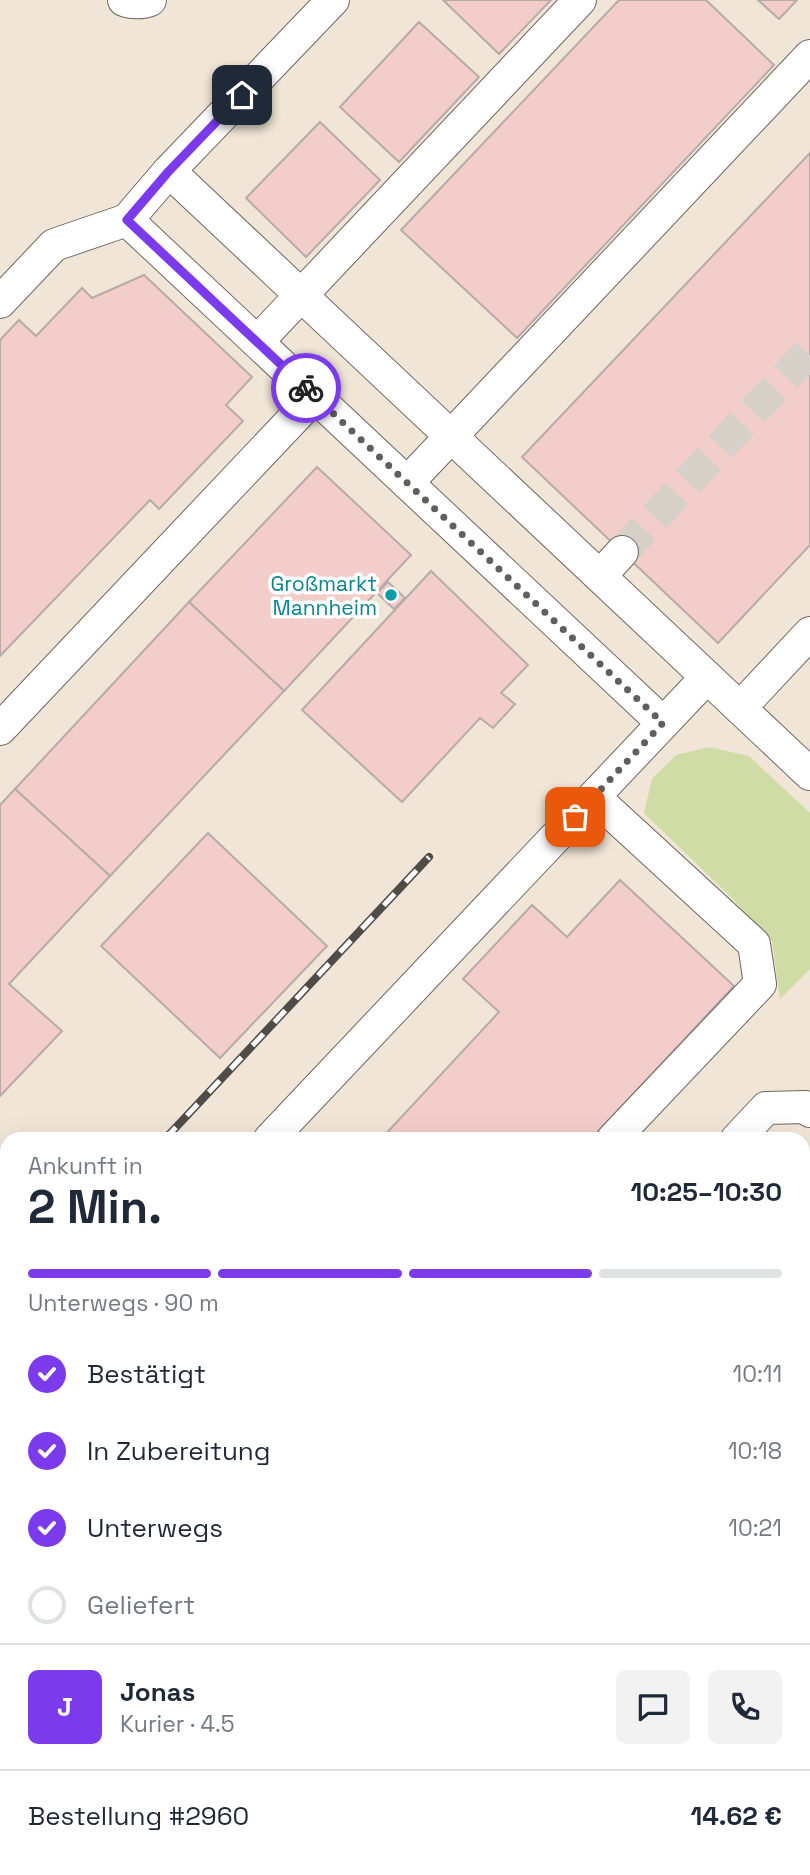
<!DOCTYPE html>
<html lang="de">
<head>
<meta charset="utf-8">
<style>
	:root { --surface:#fff; --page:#f2f2f3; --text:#1f2937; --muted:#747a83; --line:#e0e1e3; --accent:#7c3aed }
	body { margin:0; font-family:"Space Grotesk",sans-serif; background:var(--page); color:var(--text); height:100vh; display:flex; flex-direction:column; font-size:26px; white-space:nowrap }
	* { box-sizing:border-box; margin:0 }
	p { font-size:23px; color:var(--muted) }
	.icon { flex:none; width:38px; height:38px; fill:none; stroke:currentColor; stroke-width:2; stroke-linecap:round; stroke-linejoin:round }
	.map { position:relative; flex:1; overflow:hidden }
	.drawer { position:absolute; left:0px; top:1132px; width:810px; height:744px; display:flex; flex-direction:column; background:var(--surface); border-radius:21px 21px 0 0; box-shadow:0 7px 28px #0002 }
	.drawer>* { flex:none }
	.pin { position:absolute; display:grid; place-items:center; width:60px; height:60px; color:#fff; margin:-30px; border-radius:14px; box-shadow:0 4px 10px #0006 }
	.courier { position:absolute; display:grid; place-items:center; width:70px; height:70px; margin:-35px; border:5px solid #7c3aed; border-radius:50%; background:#fff; color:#222; box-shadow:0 2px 9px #0007 }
	.headline em { font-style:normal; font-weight:700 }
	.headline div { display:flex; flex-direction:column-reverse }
	.headline { display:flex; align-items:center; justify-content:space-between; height:119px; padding:0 28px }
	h1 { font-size:46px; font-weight:700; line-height:52px }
	.bar { display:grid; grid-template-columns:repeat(4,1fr); gap:10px 7px; align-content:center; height:84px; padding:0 28px }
	.bar i { height:9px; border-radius:5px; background:var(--line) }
	.bar .active { background:var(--accent) }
	.bar p { grid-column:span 4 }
	.line { display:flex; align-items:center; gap:18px; padding:0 28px; border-top:2px solid var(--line) }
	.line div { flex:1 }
	.round { display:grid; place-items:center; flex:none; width:74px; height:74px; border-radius:10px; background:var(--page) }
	ol { padding:0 28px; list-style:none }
	li { display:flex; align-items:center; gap:21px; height:77px }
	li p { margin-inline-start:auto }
	li .icon { padding:7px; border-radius:50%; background:var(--accent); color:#fff; stroke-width:4 }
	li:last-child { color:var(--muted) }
	li i { width:38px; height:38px; border:4px solid var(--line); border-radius:50% }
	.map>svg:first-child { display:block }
</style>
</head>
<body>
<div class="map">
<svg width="810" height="1875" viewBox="0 0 810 1875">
	<rect width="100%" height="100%" fill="#f9f2ea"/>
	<path fill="#f0e5d6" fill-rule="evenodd" d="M 0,0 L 810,0 L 810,1875 L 0,1875 ZM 7,1139 L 803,1139 L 803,1869 L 7,1869 Z"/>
	<path fill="#d0dca6" d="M 709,747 L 749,756 L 810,813 L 810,969 L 780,999 L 772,941 L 730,896 L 644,813 L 652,779 L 676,755 Z"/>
	<g fill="#f3cdc9" stroke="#b7abaa" stroke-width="2">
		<path d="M 443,0 L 551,0 L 499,54 Z"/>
		<path d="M 619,0 L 706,0 L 774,65 L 517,338 L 401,230 Z"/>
		<path d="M 758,0 L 797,0 L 779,19 Z"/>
		<path d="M 419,22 L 479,77 L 399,162 L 340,107 Z"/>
		<path d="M 320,122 L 380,180 L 306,257 L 246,198 Z"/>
		<path d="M 810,153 L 810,545 L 718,643 L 522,457 Z"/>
		<path d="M 144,275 L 252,377 L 226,405 L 243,421 L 159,509 L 150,500 L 0,656 L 0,340 L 19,320 L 36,336 L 82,288 L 92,298 Z"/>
		<path d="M 317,467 L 411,555 L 284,691 L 189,602 Z"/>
		<path d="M 431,571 L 528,665 L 501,693 L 515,704 L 493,728 L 480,718 L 402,802 L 302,710 Z"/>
		<path d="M 388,582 L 405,598 L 394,609 L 377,593 Z"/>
		<path d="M 189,602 L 284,691 L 110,876 L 15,789 Z"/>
		<path d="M 15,789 L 110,876 L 9,984 L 62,1031 L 0,1096 L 0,805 Z"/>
		<path d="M 208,833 L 327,946 L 220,1058 L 101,946 Z"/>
		<path d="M 620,880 L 734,986 L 591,1139 L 381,1139 L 499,1012 L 463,979 L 532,905 L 567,937 Z"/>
		<path d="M 7,1182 L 7,1288 L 0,1295 L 0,1189 Z"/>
	</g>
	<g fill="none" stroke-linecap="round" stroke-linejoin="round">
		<path stroke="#d6d0c9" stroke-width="32" stroke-dasharray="32 16" stroke-linecap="butt" d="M 622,552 L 810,351"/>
		<defs>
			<g id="minor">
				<path d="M 124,0 C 130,3 143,3 150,0"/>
				<path d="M 169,171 L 810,774"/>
				<path d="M 127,220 L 663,723"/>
				<path d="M 0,302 L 54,245 L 127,220 L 169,171 L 333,0"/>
				<path d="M 257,342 L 580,0"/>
				<path d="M 407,483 L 810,56"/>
				<path d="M 600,576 L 622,552"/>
				<path d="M 740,708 L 810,633"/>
				<path d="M 0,729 L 315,396"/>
				<path d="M 594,797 L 754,944 L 760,984 L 613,1139"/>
				<path d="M 270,1139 L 707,677"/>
				<path d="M 737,1139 L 766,1108 L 806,1107 L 810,1111"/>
				<path d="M 0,1617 L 7,1624"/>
				<path d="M 0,1674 L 7,1666"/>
				<path d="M 803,1811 L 810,1809"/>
				<path d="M 803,1846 L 810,1844"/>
				<path d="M 407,1869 L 428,1875"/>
				<path d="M 330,1875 L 333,1869"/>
				<path d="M 709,1875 L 733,1869"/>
			</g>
			<g id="major">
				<path d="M 396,1869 L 400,1875"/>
				<path d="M 524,1869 L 528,1875"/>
				<path d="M 488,1875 L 493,1869"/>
			</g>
		</defs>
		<use href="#minor" stroke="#6e6861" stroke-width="34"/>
		<use href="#major" stroke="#6e6861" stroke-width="41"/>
		<use href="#minor" stroke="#fff" stroke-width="32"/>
		<use href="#major" stroke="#fff" stroke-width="38"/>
		<defs>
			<g id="rail">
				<path d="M 165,1139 L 429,857"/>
				<path d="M 0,1316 L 7,1308"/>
				<path d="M 0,1490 L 7,1485"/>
			</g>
		</defs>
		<use href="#rail" stroke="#4f4b47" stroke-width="8"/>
		<use href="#rail" stroke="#fff" stroke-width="5" stroke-dasharray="16" stroke-linecap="butt"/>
	</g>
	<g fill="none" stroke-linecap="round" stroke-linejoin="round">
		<path stroke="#625e5a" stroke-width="7" stroke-dasharray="0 12.6" d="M 306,388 L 663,723 L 575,817"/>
		<path stroke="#7c3aed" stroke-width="9" d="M 242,95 L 169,171 L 127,220 L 306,388"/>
	</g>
	<circle fill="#0f9aa8" stroke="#fff" stroke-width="2.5" cx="391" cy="595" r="7"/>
	<g text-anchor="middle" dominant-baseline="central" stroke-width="7" stroke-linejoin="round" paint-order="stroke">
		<g font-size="21" fill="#0d838f" stroke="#fff" text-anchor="end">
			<text x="377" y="583">Großmarkt<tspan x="377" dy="24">Mannheim</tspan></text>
		</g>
	</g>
</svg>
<div class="pin" style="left:575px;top:817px;background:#ea580c"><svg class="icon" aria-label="bag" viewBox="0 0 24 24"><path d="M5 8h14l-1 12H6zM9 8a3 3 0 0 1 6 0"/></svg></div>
<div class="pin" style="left:242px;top:95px;background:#1f2937"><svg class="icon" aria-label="home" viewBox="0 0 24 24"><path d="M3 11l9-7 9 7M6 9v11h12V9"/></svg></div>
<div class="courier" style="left:306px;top:388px"><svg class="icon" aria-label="bike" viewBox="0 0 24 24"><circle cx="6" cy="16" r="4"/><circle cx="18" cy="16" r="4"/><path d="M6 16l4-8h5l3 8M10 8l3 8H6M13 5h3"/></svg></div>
<section class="drawer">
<div class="headline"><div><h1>2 Min.</h1><p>Ankunft in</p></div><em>10:25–10:30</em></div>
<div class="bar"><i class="active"></i><i class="active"></i><i class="active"></i><i></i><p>Unterwegs · 90 m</p></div>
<ol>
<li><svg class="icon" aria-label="check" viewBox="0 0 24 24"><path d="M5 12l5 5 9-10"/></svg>Bestätigt<p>10:11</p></li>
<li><svg class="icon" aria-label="check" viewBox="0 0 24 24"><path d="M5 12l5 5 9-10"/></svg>In Zubereitung<p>10:18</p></li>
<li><svg class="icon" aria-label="check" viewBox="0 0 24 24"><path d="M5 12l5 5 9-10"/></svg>Unterwegs<p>10:21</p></li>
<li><i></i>Geliefert</li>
</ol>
<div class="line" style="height:126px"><b class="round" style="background:var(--accent);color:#fff">J</b><div><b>Jonas</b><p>Kurier · 4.5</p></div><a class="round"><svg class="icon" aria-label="chat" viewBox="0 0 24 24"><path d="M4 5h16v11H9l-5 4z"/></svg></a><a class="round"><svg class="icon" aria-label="phone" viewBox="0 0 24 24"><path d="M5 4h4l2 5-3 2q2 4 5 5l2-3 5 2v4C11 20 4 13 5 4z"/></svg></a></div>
<div class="line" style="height:91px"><div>Bestellung #2960</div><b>14.62 €</b></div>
</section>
</div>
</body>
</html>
